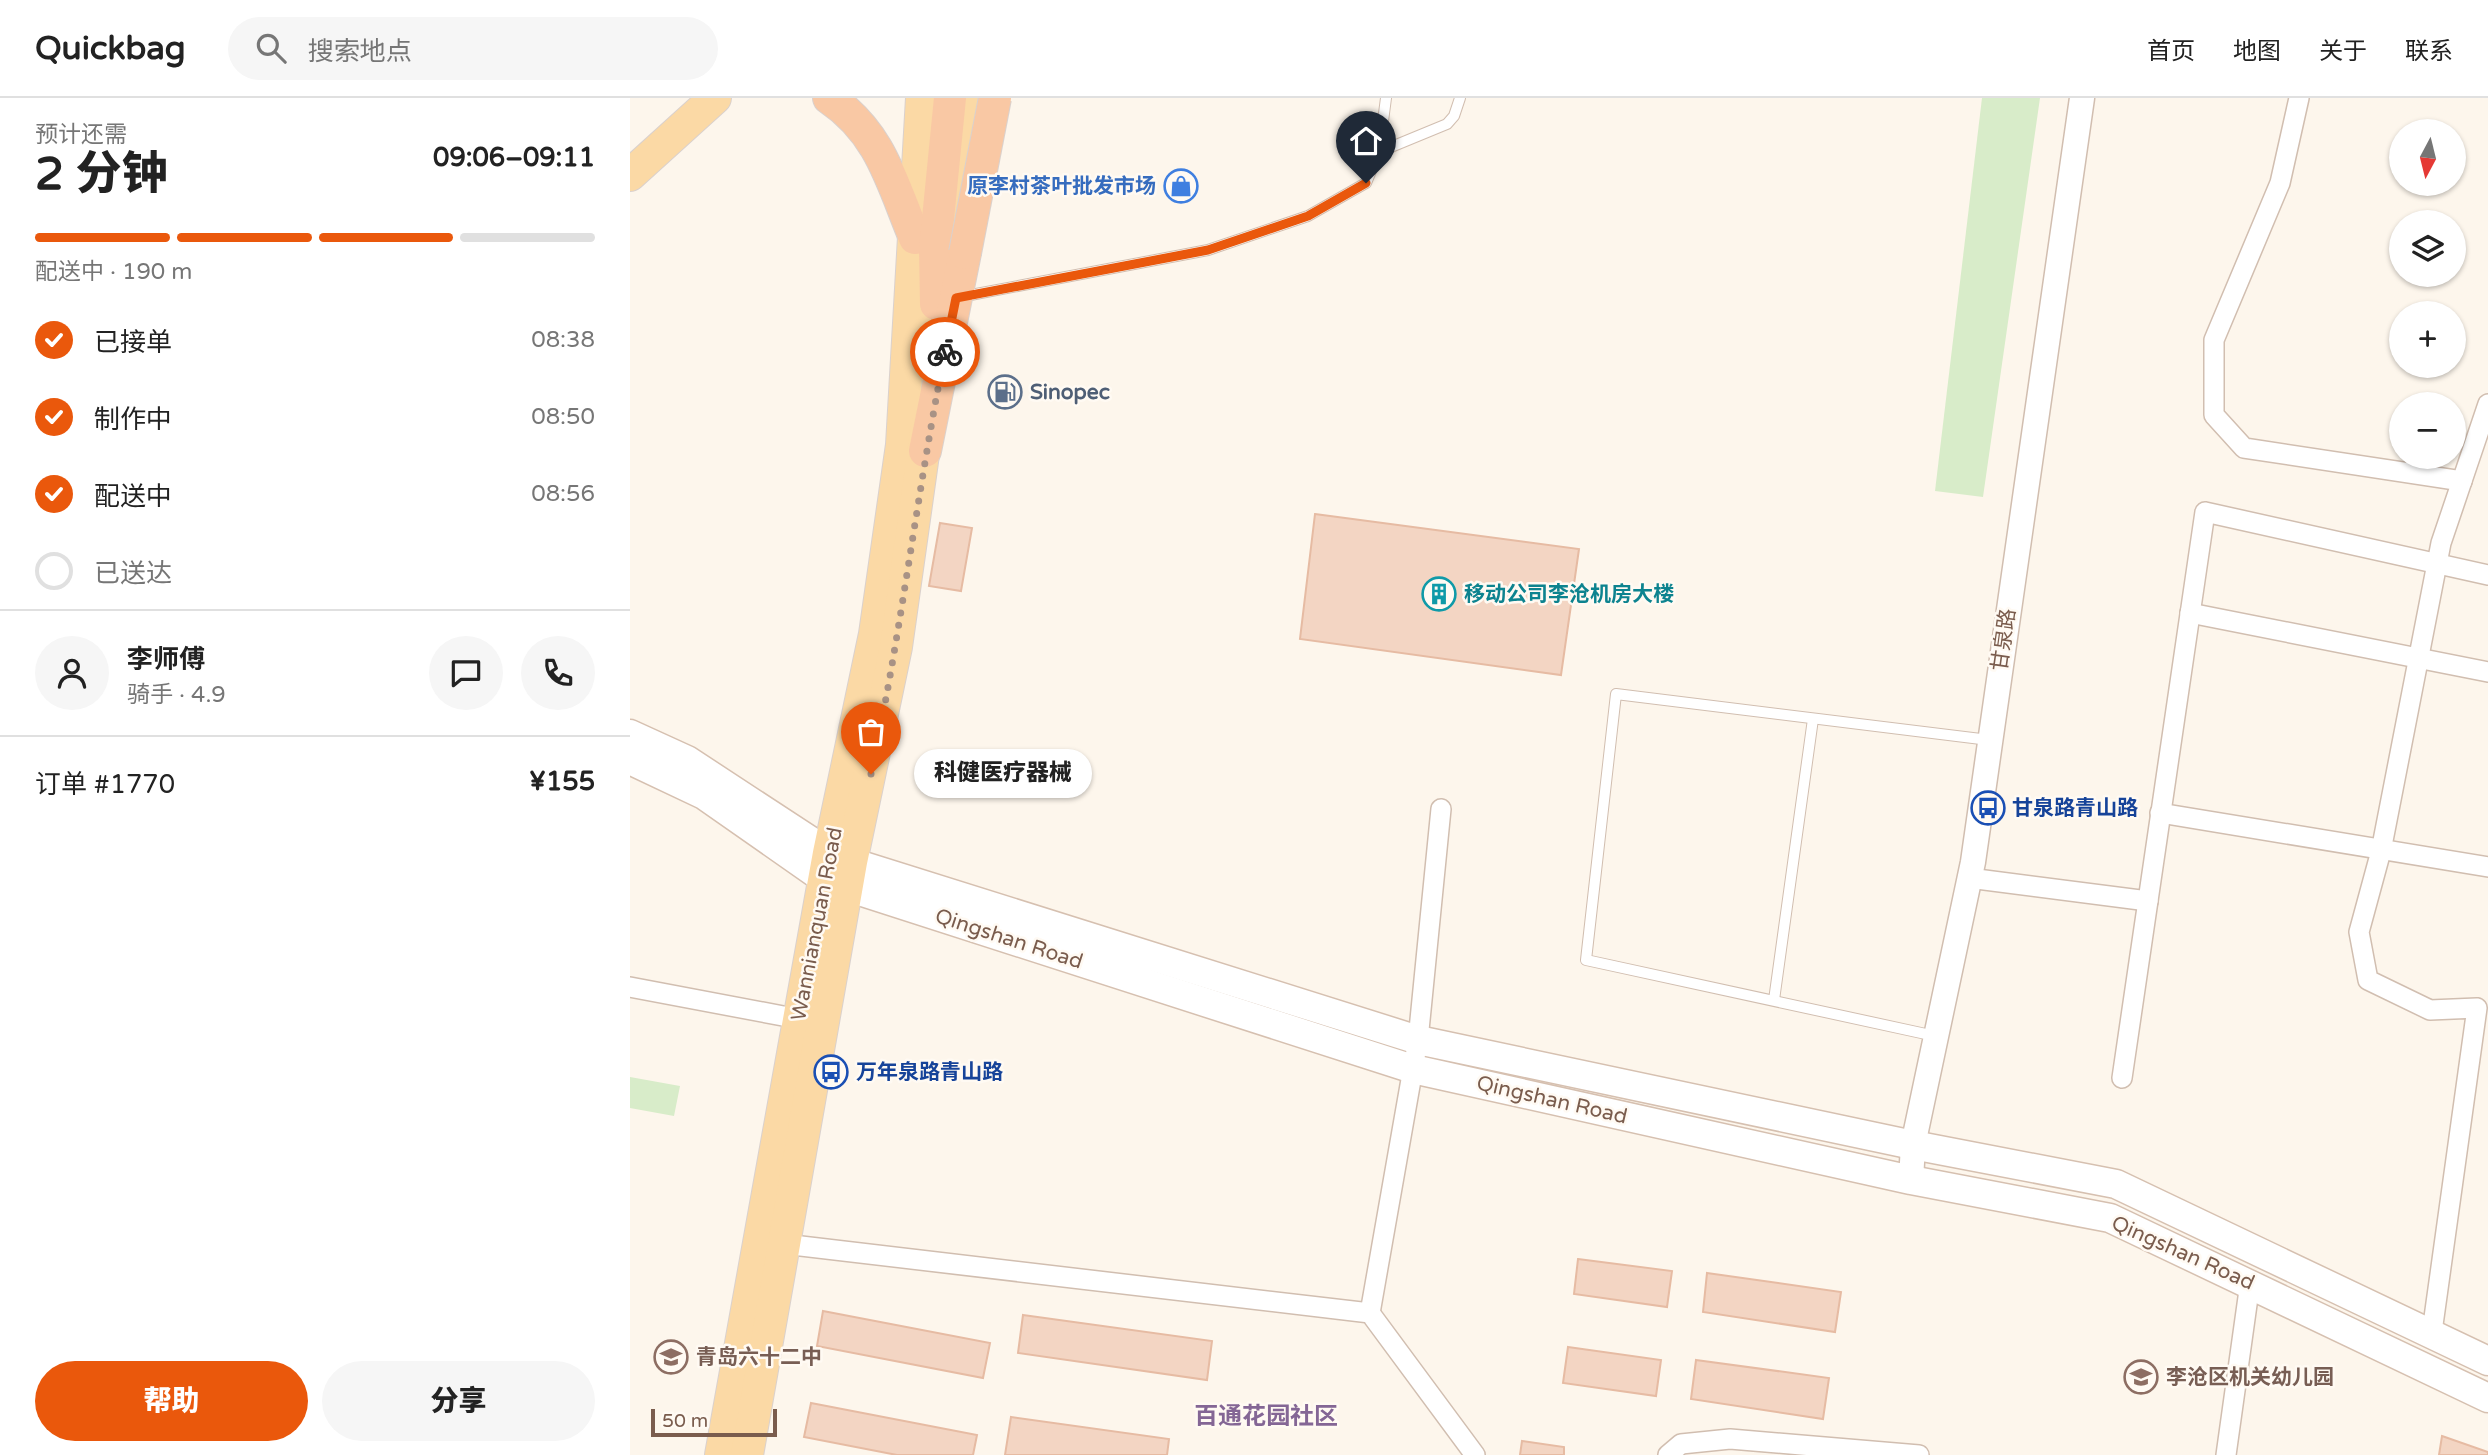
<!DOCTYPE html>
<html lang="zh">
<head>
<meta charset="utf-8">
<style>
	:root { --surface:#fff; --page:#f6f6f6; --text:#222; --muted:#767676; --line:#e0e0e0; --accent:#ea580c }
	body { margin:0; font-family:"Varela Round","Noto Sans SC",sans-serif; background:var(--page); color:var(--text); height:100vh; display:flex; flex-direction:column; font-size:26px; white-space:nowrap }
	* { box-sizing:border-box; margin:0 }
	p { font-size:23px; color:var(--muted) }
	.icon { flex:none; width:38px; height:38px; fill:none; stroke:currentColor; stroke-width:2; stroke-linecap:round; stroke-linejoin:round }
	.map { position:relative; flex:1; overflow:hidden }
	.panel { display:flex; flex-direction:column; background:var(--surface); width:630px }
	.panel>* { flex:none }
	.needle { width:46px; rotate:187deg }
	.tools { position:absolute; left:1759px; top:21px; display:grid; gap:14px }
	.tools a { display:grid; place-items:center; width:77px; height:77px; border-radius:50%; background:var(--surface); box-shadow:0 2px 5px #0004; font-size:35px }
	.scale { position:absolute; left:21px; bottom:18px; width:126px; box-sizing:border-box; padding-left:7px; border:4px solid #7a5c4d; border-top:0; font-size:19px; line-height:24px; white-space:nowrap; color:#7a5c4d; -webkit-text-stroke:5px #fffaf3; paint-order:stroke }
	.pin { position:absolute; display:grid; place-items:center; width:60px; height:60px; color:#fff; margin:-72px -30px; border-radius:50% 50% 50% 0; rotate:-45deg; box-shadow:0 0 7px #0007 }
	.pin .icon { rotate:45deg }
	.courier { position:absolute; display:grid; place-items:center; width:70px; height:70px; margin:-35px; border:5px solid #ea580c; border-radius:50%; background:#fff; color:#222; box-shadow:0 2px 9px #0007 }
	.bubble { position:absolute; height:49px; border-radius:24px; background:var(--surface); box-shadow:0 2px 5px #0004; font-size:23px; font-weight:800; line-height:49px; text-align:center }
	.headline em { font-style:normal; font-weight:800 }
	.headline div { display:flex; flex-direction:column-reverse }
	.headline { display:flex; align-items:center; justify-content:space-between; height:119px; padding:0 35px }
	h1 { font-size:46px; font-weight:800; line-height:52px }
	.bar { display:grid; grid-template-columns:repeat(4,1fr); gap:10px 7px; align-content:center; height:84px; padding:0 35px }
	.bar i { height:9px; border-radius:5px; background:var(--line) }
	.bar .selected { background:var(--accent) }
	.bar p { grid-column:span 4 }
	.line { display:flex; align-items:center; gap:18px; padding:0 35px; border-top:2px solid var(--line) }
	.line div { flex:1 }
	.round { display:grid; place-items:center; flex:none; width:74px; height:74px; border-radius:37px; background:var(--page) }
	ol { padding:0 35px; list-style:none }
	li { display:flex; align-items:center; gap:21px; height:77px }
	li p { margin-inline-start:auto }
	li .icon { padding:7px; border-radius:50%; background:var(--accent); color:#fff; stroke-width:4 }
	li:last-child { color:var(--muted) }
	li i { width:38px; height:38px; border:4px solid var(--line); border-radius:50% }
	.button { display:flex; gap:14px; margin-top:auto; padding:14px 35px }
	.button a { flex:1; height:80px; border-radius:42px; background:var(--accent); color:#fff; font-size:28px; font-weight:800; line-height:80px; text-align:center }
	.button a+a { background:var(--page); color:var(--text) }
	header { display:flex; align-items:center; gap:42px; box-sizing:border-box; height:98px; padding:0 35px; background:var(--surface); border-bottom:2px solid var(--line) }
	header strong { font-size:33px }
	nav { display:flex; gap:38px; margin-inline-start:auto; font-size:24px }
	.search { width:490px; height:63px; background:var(--page); display:flex; align-items:center; gap:18px; box-sizing:border-box; padding:0 24px; border-radius:38px; color:var(--muted); font-size:26px }
	main { display:flex; flex:1; min-height:0 }
	.map>svg:first-child { display:block }
</style>
</head>
<body>
<header>
<strong>Quickbag</strong>
<div class="search"><svg class="icon" aria-label="search" viewBox="0 0 24 24"><circle cx="10" cy="10" r="6"/><path d="M15 15l6 6"/></svg>搜索地点</div>
<nav><a>首页</a><a>地图</a><a>关于</a><a>联系</a></nav>
</header>
<main>
<section class="panel">
<div class="headline"><div><h1>2 分钟</h1><p>预计还需</p></div><em>09:06–09:11</em></div>
<div class="bar"><i class="selected"></i><i class="selected"></i><i class="selected"></i><i></i><p>配送中 · 190 m</p></div>
<ol>
<li><svg class="icon" aria-label="check" viewBox="0 0 24 24"><path d="M5 12l5 5 9-10"/></svg>已接单<p>08:38</p></li>
<li><svg class="icon" aria-label="check" viewBox="0 0 24 24"><path d="M5 12l5 5 9-10"/></svg>制作中<p>08:50</p></li>
<li><svg class="icon" aria-label="check" viewBox="0 0 24 24"><path d="M5 12l5 5 9-10"/></svg>配送中<p>08:56</p></li>
<li><i></i>已送达</li>
</ol>
<div class="line" style="height:126px"><a class="round"><svg class="icon" aria-label="person" viewBox="0 0 24 24"><circle cx="12" cy="8" r="4"/><path d="M4 21q1-7 8-7t8 7"/></svg></a><div><b>李师傅</b><p>骑手 · 4.9</p></div><a class="round"><svg class="icon" aria-label="chat" viewBox="0 0 24 24"><path d="M4 5h16v11H9l-5 4z"/></svg></a><a class="round"><svg class="icon" aria-label="phone" viewBox="0 0 24 24"><path d="M5 4h4l2 5-3 2q2 4 5 5l2-3 5 2v4C11 20 4 13 5 4z"/></svg></a></div>
<div class="line" style="height:91px"><div>订单 #1770</div><b>¥155</b></div>
<div class="button"><a>帮助</a><a>分享</a></div>
</section>
<div class="map">
<svg width="1858" height="1357" viewBox="0 0 1858 1357">
	<rect width="100%" height="100%" fill="#fdf6ec"/>
	<g fill="#d8ecc9">
		<path d="M 1352,0 L 1410,0 L 1353,399 L 1305,393 Z"/>
		<path d="M 0,979 L 50,988 L 44,1018 L 0,1010 Z"/>
	</g>
	<g fill="#f3d5c3" stroke="#e6bba3" stroke-width="2">
		<path d="M 685,416 L 949,451 L 931,577 L 670,541 Z"/>
		<path d="M 310,425 L 342,430 L 331,493 L 299,488 Z"/>
		<path d="M 948,1161 L 1042,1173 L 1037,1209 L 944,1196 Z"/>
		<path d="M 1077,1175 L 1211,1194 L 1205,1234 L 1073,1214 Z"/>
		<path d="M 193,1213 L 360,1245 L 353,1280 L 187,1248 Z"/>
		<path d="M 393,1217 L 582,1243 L 577,1282 L 388,1255 Z"/>
		<path d="M 938,1249 L 1031,1262 L 1026,1298 L 933,1285 Z"/>
		<path d="M 1066,1262 L 1199,1280 L 1193,1321 L 1061,1301 Z"/>
		<path d="M 181,1305 L 347,1337 L 343,1357 L 267,1357 L 174,1339 Z"/>
		<path d="M 381,1319 L 539,1341 L 537,1357 L 375,1357 Z"/>
		<path d="M 1812,1338 L 1858,1354 L 1858,1357 L 1809,1357 Z"/>
		<path d="M 892,1343 L 934,1349 L 934,1357 L 890,1357 Z"/>
	</g>
	<g fill="none" stroke-linecap="round" stroke-linejoin="round">
		<defs>
			<g id="service">
				<path d="M 749,54 L 817,26 L 824,18 L 830,0"/>
				<path d="M 330,199 L 578,152 L 678,118 L 736,85 L 749,54 L 756,0"/>
				<path d="M 1144,902 L 1183,621"/>
				<path d="M 1305,938 L 956,862 L 986,596 L 1359,642"/>
			</g>
			<g id="minor">
				<path d="M 1669,0 L 1650,85 L 1584,242 L 1584,317 L 1614,350 L 1832,383"/>
				<path d="M 1560,515 L 1858,574"/>
				<path d="M 1530,715 L 1858,769"/>
				<path d="M 1339,780 L 1518,803"/>
				<path d="M 0,889 L 169,921"/>
				<path d="M 1492,980 L 1575,414 L 1858,477"/>
				<path d="M 154,1146 L 740,1215 L 845,1357"/>
				<path d="M 740,1215 L 788,942 L 811,711"/>
				<path d="M 1802,1234 L 1847,910 L 1800,912 L 1738,882 L 1729,834 L 1751,753 L 1811,445 L 1858,306"/>
				<path d="M 1038,1357 L 1051,1346 L 1100,1341 L 1289,1357"/>
				<path d="M 1596,1357 L 1620,1185"/>
			</g>
			<path id="tertiary" d="M 1281,1082 L 1283,1047 L 1343,764 L 1452,0"/>
			<g id="secondary">
				<path d="M 0,636 L 57,662 L 199,755 L 221,764 L 788,942 L 1283,1047 L 1486,1086 L 1858,1263"/>
				<path d="M 0,662 L 74,697 L 194,781 L 217,789 L 783,971 L 1281,1082 L 1480,1120 L 1858,1300"/>
			</g>
			<g id="primary">
				<path d="M 0,77 L 85,0"/>
				<path d="M 301,269 L 306,206 L 346,0"/>
				<path d="M 91,1357 L 199,755 L 245,536 L 272,347 L 292,0"/>
				<path d="M 117,1357 L 221,764 L 266,549 L 297,328"/>
			</g>
			<g id="trunk">
				<path d="M 199,0 C 251,35 262,85 285,140"/>
				<path d="M 306,206 L 305,151 L 320,0"/>
				<path d="M 295,353 L 335,155"/>
			</g>
		</defs>
		<use href="#service" stroke="#d1beb0" stroke-width="12"/>
		<use href="#minor" stroke="#d1beb0" stroke-width="22"/>
		<use href="#tertiary" stroke="#d1beb0" stroke-width="27"/>
		<use href="#secondary" stroke="#d6c0b0" stroke-width="31"/>
		<use href="#primary" stroke="#dad1cd" stroke-width="34"/>
		<use href="#trunk" stroke="#dad1cd" stroke-width="34"/>
		<use href="#service" stroke="#fff" stroke-width="10"/>
		<use href="#minor" stroke="#fff" stroke-width="19"/>
		<use href="#tertiary" stroke="#fff" stroke-width="24"/>
		<use href="#secondary" stroke="#fff" stroke-width="28"/>
		<use href="#primary" stroke="#fbd9a5" stroke-width="32"/>
		<use href="#trunk" stroke="#f9c8a4" stroke-width="32"/>
		<defs>
			<path id="trunk-bridge" d="M 335,155 L 365,0"/>
		</defs>
		<use href="#trunk-bridge" stroke="#dad1cd" stroke-width="34" stroke-linecap="butt"/>
		<use href="#trunk-bridge" stroke="#f9c8a4" stroke-width="32"/>
	</g>
	<g fill="none" stroke-linecap="round" stroke-linejoin="round">
		<path stroke="#a89285" stroke-width="7" stroke-dasharray="0 12.6" d="M 241,676 C 271,536 287,394 315,254"/>
		<path stroke="#ea580c" stroke-width="9" d="M 315,254 L 326,200 L 578,152 L 678,118 L 736,85"/>
	</g>
	<defs>
		<symbol id="shop-ring" viewBox="-11 -11 22 22"><circle r="9.5" fill="#fffaf3" stroke="#3f7fe0" stroke-width="1.5"/><path d="M-5-2.5h2.3a2.7 3.5 0 0 1 5.4 0H5L5.5 6h-11ZM-1.5-2.5h3a1.5 2.3 0 0 0-3 0Z" fill="#3f7fe0"/></symbol>
		<symbol id="fuel-ring" viewBox="-11 -11 22 22"><circle r="9.5" fill="#fffaf3" stroke="#5c6f8a" stroke-width="1.5"/><path d="M-5.5-6h7V0h2V4h1.3V-2.5L3-4.5l.8-.8L6-3V5H2.5V1h-1V6h-7ZM-4.2-4.7v3.2H.2V-4.7Z" fill="#5c6f8a"/></symbol>
		<symbol id="building-ring" viewBox="-11 -11 22 22"><circle r="9.5" fill="#fffaf3" stroke="#0f9aa8" stroke-width="1.5"/><path d="M-4-6H4V6H1V3H-1V6H-4ZM-2.5-4.3h1.7v1.8h-1.7ZM.8-4.3h1.7v1.8H.8ZM-2.5-1h1.7V.8h-1.7ZM.8-1h1.7V.8H.8Z" fill="#0f9aa8"/></symbol>
		<symbol id="bus-ring" viewBox="-11 -11 22 22"><circle r="9.5" fill="#fffaf3" stroke="#1a4fb4" stroke-width="1.5"/><path d="M-5-6H5V4H4V6H2V4H-2V6H-4V4H-5ZM-3.5-4V0h7V-4ZM-3.5 1.2v1.5H-2V1.2ZM2 1.2v1.5H3.5V1.2Z" fill="#1a4fb4"/></symbol>
		<symbol id="school-ring" viewBox="-11 -11 22 22"><circle r="9.5" fill="#fffaf3" stroke="#8d6e63" stroke-width="1.5"/><path d="M0-5L7-2L0 1L-7-2ZM-4 1L0 2.5L4 1V4Q0 6-4 4Z" fill="#8d6e63"/></symbol>
	</defs>
	<g fill-rule="evenodd">
		<use href="#shop-ring" x="532" y="69" width="38" height="38"/>
		<use href="#fuel-ring" x="356" y="275" width="38" height="38"/>
		<use href="#building-ring" x="790" y="477" width="38" height="38"/>
		<use href="#bus-ring" x="1339" y="691" width="38" height="38"/>
		<use href="#bus-ring" x="182" y="955" width="38" height="38"/>
		<use href="#school-ring" x="22" y="1240" width="38" height="38"/>
		<use href="#school-ring" x="1492" y="1260" width="38" height="38"/>
	</g>
	<g text-anchor="middle" dominant-baseline="central" stroke-width="5" stroke-linejoin="round" paint-order="stroke">
		<g font-size="21" font-weight="bold" fill="#366cbe" stroke="#fffaf3" text-anchor="end">
			<text x="526" y="88">原李村茶叶批发市场</text>
		</g>
		<g font-size="21" font-weight="bold" fill="#4e5e75" stroke="#fffaf3" text-anchor="start">
			<text x="400" y="294">Sinopec</text>
		</g>
		<g font-size="21" font-weight="bold" fill="#0d838f" stroke="#fffaf3" text-anchor="start">
			<text x="834" y="496">移动公司李沧机房大楼</text>
		</g>
		<g font-size="21" fill="#7a5c4d" stroke="#fffaf3">
			<text transform="translate(1374 542) rotate(-82)">甘泉路</text>
			<text transform="translate(187 826) rotate(-79)">Wannianquan Road</text>
			<text transform="translate(379 841) rotate(18)">Qingshan Road</text>
			<text transform="translate(922 1002) rotate(13)">Qingshan Road</text>
			<text transform="translate(1553 1155) rotate(24)">Qingshan Road</text>
		</g>
		<g font-size="21" font-weight="bold" fill="#164399" stroke="#fffaf3" text-anchor="start">
			<text x="1382" y="710">甘泉路青山路</text>
			<text x="226" y="974">万年泉路青山路</text>
		</g>
		<g font-size="21" font-weight="bold" fill="#785e54" stroke="#fffaf3" text-anchor="start">
			<text x="66" y="1259">青岛六十二中</text>
			<text x="1536" y="1279">李沧区机关幼儿园</text>
		</g>
		<g font-size="24" font-weight="bold" fill="#846695" stroke="#fffaf3">
			<text x="636" y="1318">百通花园社区</text>
		</g>
	</g>
</svg>
<div class="tools">
<a><svg class="needle" viewBox="-14 -14 28 28"><path d="M0-13l5 13h-10z" fill="#e53935"/><path d="M0 13l5-13h-10z" fill="#767676"/></svg></a>
<a><svg class="icon" aria-label="layers" viewBox="0 0 24 24"><path d="M12 4l9 5-9 5-9-5zM3 14l9 5 9-5"/></svg></a>
<a>+</a>
<a>−</a>
</div>
<div class="scale">50 m</div>
<div class="pin" style="left:241px;top:676px;background:#ea580c"><svg class="icon" aria-label="bag" viewBox="0 0 24 24"><path d="M5 8h14l-1 12H6zM9 8a3 3 0 0 1 6 0"/></svg></div>
<div class="pin" style="left:736px;top:85px;background:#1f2937"><svg class="icon" aria-label="home" viewBox="0 0 24 24"><path d="M3 11l9-7 9 7M6 9v11h12V9"/></svg></div>
<div class="courier" style="left:315px;top:254px"><svg class="icon" aria-label="bike" viewBox="0 0 24 24"><circle cx="6" cy="16" r="4"/><circle cx="18" cy="16" r="4"/><path d="M6 16l4-8h5l3 8M10 8l3 8H6M13 5h3"/></svg></div>
<div class="bubble" style="left:284px;top:651px;width:178px">科健医疗器械</div>
</div>
</main>
</body>
</html>
